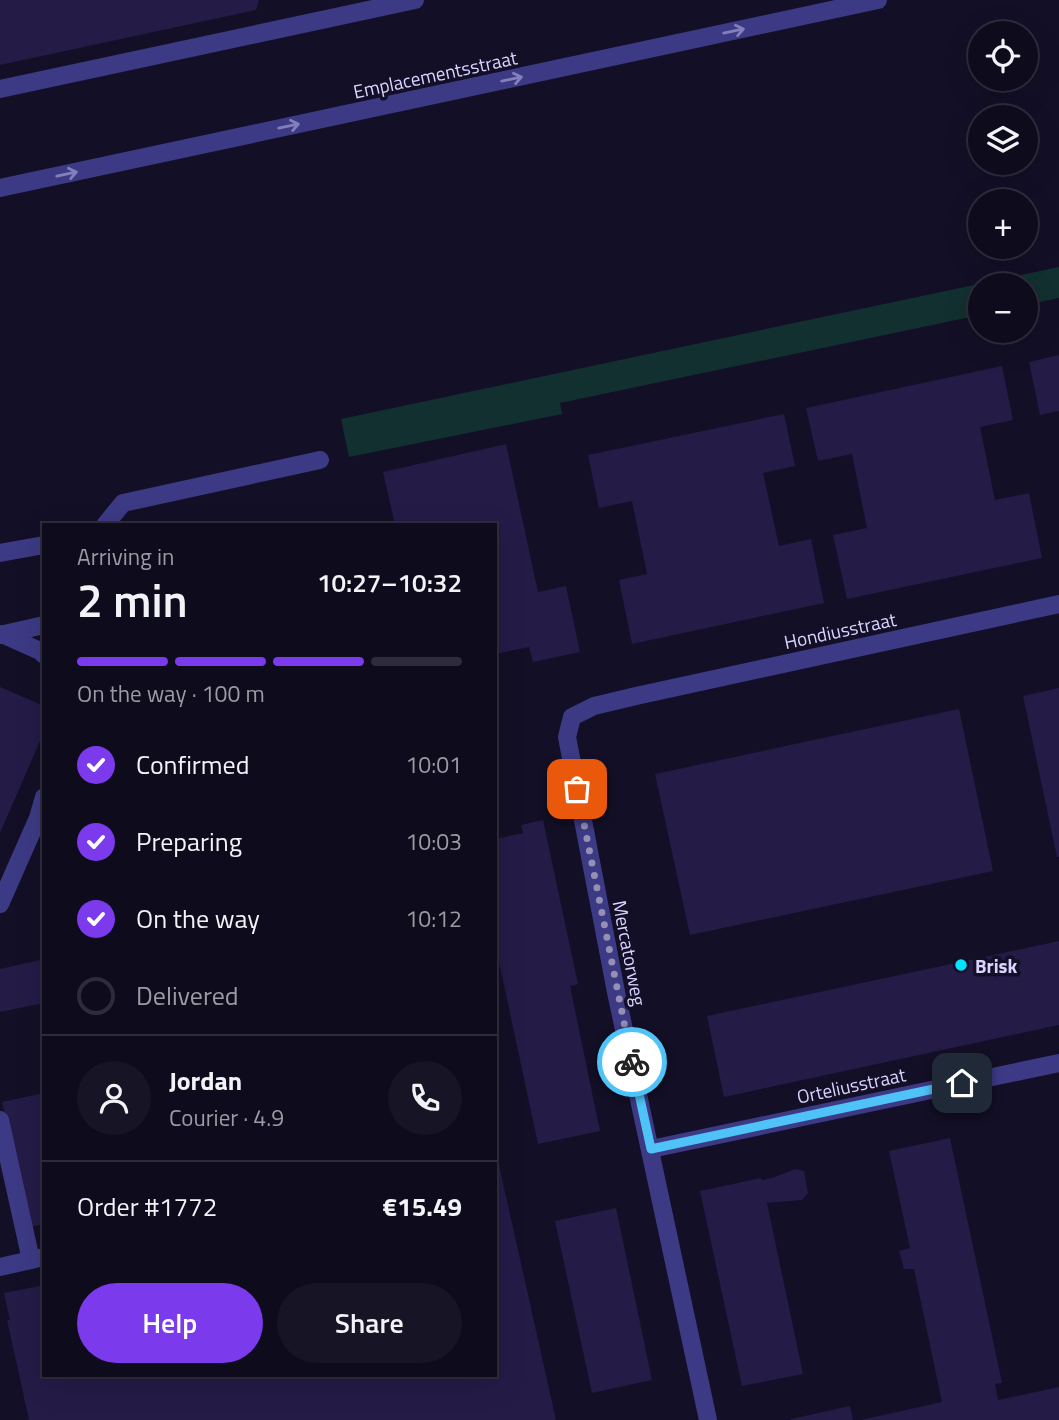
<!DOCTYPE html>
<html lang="en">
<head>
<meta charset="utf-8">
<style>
	:root { --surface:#0e0b1c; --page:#171425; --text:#f1f3f6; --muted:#9b9ba3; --line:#2e2b3b; --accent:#7c3aed }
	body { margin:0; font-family:"Titillium Web",sans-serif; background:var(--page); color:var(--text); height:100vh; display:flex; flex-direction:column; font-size:26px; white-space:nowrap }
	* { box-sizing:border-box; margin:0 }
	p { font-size:23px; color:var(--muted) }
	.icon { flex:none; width:38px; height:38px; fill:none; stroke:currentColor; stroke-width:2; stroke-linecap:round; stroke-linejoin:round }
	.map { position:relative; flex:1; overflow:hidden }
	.sheet { position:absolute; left:42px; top:523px; width:455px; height:854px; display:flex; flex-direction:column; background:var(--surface); border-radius:0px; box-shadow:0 7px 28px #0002,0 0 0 2px var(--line) }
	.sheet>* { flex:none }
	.tools { position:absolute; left:968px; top:21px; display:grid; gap:14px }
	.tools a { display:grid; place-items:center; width:70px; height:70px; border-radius:50%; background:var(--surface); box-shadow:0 7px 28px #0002,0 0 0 2px var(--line); font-size:35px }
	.pin { position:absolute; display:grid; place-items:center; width:60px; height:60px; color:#fff; margin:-30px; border-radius:14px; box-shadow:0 4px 10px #0006 }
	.courier { position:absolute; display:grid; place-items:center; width:70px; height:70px; margin:-35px; border:5px solid #4fc3f7; border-radius:50%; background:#fff; color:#222; box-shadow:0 2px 9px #0007 }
	.head em { font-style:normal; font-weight:600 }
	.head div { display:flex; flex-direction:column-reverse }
	.head { display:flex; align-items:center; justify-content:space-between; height:119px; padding:0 35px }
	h1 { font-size:46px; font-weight:600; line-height:52px }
	.bar { display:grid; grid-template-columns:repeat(4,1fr); gap:10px 7px; align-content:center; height:84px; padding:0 35px }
	.bar i { height:9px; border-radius:5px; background:var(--line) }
	.bar .active { background:var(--accent) }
	.bar p { grid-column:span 4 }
	.line { display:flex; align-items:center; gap:18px; padding:0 35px; border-top:2px solid var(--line) }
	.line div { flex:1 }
	.round { display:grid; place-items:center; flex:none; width:74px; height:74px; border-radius:37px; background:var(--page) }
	ol { padding:0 35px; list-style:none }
	li { display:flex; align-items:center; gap:21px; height:77px }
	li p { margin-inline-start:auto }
	li .icon { padding:7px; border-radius:50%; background:var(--accent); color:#fff; stroke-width:4 }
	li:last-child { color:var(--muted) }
	li i { width:38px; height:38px; border:4px solid var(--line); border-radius:50% }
	.button { display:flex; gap:14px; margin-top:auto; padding:14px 35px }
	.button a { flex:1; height:80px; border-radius:42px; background:var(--accent); color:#fff; font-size:28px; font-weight:600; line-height:80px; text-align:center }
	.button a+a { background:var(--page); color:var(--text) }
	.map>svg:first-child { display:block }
</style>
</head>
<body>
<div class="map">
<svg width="1059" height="1420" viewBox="0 0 1059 1420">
	<rect width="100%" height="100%" fill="#130f26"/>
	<path fill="#12302f" d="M 1059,267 L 1059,298 L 1026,305 L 1026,285 L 980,285 L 980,315 L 560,403 L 562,414 L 349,457 L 341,419 Z"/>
	<g fill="#241b47">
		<path d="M 0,0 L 259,0 L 256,10 L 0,65 Z"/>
		<path d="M 1059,355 L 1059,411 L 1040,415 L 1029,362 Z"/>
		<path d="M 1002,366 L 1013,420 L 980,427 L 995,500 L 1029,493 L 1042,558 L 847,599 L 833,535 L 867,528 L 852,454 L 818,461 L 806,408 Z"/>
		<path d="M 784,414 L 795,466 L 763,473 L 779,546 L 811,539 L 824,603 L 632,644 L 619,580 L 647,574 L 632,501 L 599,508 L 588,455 Z"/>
		<path d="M 506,444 L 538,592 L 566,586 L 580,652 L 533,662 L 529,647 L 495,654 L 495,525 L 395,525 L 383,472 Z"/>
		<path d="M 0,687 L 44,706 L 44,732 L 0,833 Z"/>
		<path d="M 1059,688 L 1059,857 L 1057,857 L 1023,696 Z"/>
		<path d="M 959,709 L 993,871 L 690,935 L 655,774 Z"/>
		<path d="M 543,820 L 578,984 L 570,986 L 600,1131 L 538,1144 L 495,943 L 495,839 L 523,833 L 521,825 Z"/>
		<path d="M 1059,941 L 1059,1025 L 724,1097 L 707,1016 Z"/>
		<path d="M 44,959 L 44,1003 L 0,1012 L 0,969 Z"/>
		<path d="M 44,1093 L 44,1224 L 30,1227 L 2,1102 Z"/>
		<path d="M 950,1138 L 1002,1383 L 995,1384 L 998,1400 L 1059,1387 L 1059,1420 L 861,1420 L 942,1402 L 914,1269 L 904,1269 L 899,1251 L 910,1248 L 889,1151 Z"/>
		<path d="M 495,1147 L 556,1420 L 29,1420 L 7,1320 L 10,1320 L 4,1293 L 44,1285 L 44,1376 L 495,1376 Z"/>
		<path d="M 795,1169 L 804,1171 L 808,1193 L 802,1200 L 767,1203 L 803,1374 L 742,1386 L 700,1191 L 761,1178 L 762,1180 L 772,1178 Z"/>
		<path d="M 616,1208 L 652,1380 L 592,1393 L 555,1221 Z"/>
		<path d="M 850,1406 L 853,1420 L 791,1420 L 791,1419 Z"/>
	</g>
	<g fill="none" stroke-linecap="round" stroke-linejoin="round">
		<g stroke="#3d3a85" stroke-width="18">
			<path d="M 0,89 L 415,0"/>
			<path d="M 0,188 L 878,0"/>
			<path d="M 105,525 L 123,503 L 320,460"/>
			<path d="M 0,553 L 44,545"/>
			<path d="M 2,634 L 40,651 L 44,655"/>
			<path d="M 0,635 L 44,625"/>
			<path d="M 0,904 L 38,818 L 44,797"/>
			<path d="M 0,1120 L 31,1260"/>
			<path d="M 651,1149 L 1059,1063"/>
			<path d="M 0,1267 L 44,1257"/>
			<path d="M 708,1420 L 617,997 L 567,737 L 572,717 L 594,706 L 636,696 L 1059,604"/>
		</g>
	</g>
	<defs><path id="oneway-shaft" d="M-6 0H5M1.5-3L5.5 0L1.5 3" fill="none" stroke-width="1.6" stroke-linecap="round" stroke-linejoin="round" transform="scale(1.75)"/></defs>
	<g stroke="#837fbc">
		<use href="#oneway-shaft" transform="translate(734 31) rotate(-12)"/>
		<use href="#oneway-shaft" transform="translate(512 79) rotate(-12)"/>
		<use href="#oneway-shaft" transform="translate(289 126) rotate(-12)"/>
		<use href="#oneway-shaft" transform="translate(67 174) rotate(-12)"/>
	</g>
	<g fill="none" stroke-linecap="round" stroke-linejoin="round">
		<path stroke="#948fb3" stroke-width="7" stroke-dasharray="0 12.6" d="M 577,789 L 632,1062"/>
		<path stroke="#4fc3f7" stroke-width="9" d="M 632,1062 L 651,1149 L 962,1083"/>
	</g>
	<circle fill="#00e5ff" stroke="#130f26" stroke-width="2.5" cx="961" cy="965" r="7"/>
	<g text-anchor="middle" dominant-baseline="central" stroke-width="7" stroke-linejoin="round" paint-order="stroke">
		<g font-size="19" fill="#d9d4ff" stroke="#130f26">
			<text transform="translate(435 74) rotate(-12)">Emplacementsstraat</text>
			<text transform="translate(840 630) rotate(-12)">Hondiusstraat</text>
			<text transform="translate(630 953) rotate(79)">Mercatorweg</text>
			<text transform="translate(851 1085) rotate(-12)">Orteliusstraat</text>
		</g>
		<g font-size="19" font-weight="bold" fill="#d9d4ff" stroke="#130f26" text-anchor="start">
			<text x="975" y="965">Brisk</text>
		</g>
	</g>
</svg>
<div class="tools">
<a><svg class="icon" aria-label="locate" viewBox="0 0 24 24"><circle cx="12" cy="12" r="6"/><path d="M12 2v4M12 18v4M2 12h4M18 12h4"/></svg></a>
<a><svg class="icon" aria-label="layers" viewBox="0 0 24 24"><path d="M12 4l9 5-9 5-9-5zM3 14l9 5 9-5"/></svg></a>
<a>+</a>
<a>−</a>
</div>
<div class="pin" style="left:577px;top:789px;background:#ea580c"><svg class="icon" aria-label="bag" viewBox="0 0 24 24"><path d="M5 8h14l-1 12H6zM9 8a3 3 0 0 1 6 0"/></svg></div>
<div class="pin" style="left:962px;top:1083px;background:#1f2937"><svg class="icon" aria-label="home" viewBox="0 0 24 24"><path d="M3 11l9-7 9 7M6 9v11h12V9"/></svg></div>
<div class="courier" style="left:632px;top:1062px"><svg class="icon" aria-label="bike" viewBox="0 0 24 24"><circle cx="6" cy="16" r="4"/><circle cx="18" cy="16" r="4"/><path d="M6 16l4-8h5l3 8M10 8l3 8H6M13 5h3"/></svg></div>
<section class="sheet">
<div class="head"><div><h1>2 min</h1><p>Arriving in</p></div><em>10:27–10:32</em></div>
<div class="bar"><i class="active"></i><i class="active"></i><i class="active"></i><i></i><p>On the way · 100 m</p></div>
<ol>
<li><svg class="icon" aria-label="check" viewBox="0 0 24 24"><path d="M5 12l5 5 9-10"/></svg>Confirmed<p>10:01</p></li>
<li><svg class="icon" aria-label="check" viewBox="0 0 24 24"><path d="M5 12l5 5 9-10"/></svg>Preparing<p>10:03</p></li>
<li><svg class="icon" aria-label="check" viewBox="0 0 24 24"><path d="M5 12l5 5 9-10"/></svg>On the way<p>10:12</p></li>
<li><i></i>Delivered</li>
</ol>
<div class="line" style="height:126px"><a class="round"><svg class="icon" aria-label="person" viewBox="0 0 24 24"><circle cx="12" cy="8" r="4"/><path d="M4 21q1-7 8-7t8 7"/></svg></a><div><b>Jordan</b><p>Courier · 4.9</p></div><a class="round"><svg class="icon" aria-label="phone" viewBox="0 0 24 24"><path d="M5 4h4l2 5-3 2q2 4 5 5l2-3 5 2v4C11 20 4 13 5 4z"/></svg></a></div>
<div class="line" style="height:91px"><div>Order #1772</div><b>€15.49</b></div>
<div class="button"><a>Help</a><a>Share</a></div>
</section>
</div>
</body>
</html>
